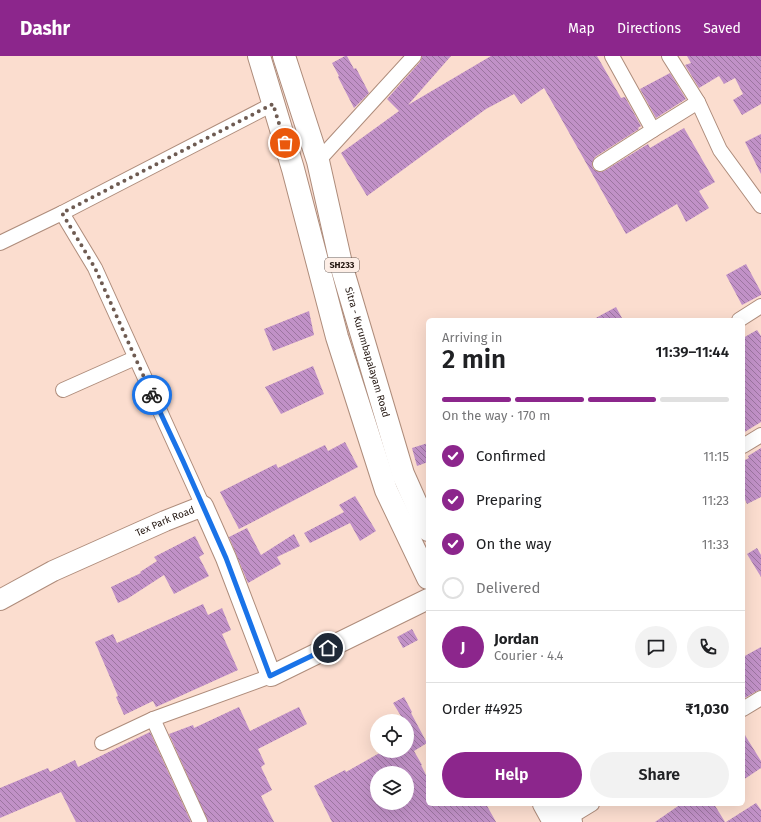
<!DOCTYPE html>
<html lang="en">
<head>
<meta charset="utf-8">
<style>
	:root { --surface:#fff; --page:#f2f2f2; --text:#202124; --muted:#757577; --line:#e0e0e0; --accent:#8c268c }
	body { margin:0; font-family:"Fira Sans",sans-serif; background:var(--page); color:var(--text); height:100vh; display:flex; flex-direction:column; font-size:15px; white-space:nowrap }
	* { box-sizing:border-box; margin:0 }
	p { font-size:13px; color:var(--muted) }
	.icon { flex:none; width:22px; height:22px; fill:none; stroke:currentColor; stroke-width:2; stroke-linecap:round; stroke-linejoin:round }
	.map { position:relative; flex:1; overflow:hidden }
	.panel { position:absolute; left:426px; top:262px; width:319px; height:488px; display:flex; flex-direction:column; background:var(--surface); border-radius:6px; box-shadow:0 4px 16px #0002 }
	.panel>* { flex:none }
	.controls { position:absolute; left:370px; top:658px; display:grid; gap:8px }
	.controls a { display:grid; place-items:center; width:44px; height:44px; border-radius:50%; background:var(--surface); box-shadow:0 4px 16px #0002; font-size:20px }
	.pin { position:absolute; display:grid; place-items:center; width:34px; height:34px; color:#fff; margin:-17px; border:2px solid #fff; border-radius:50%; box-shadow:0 1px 4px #0007 }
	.courier { position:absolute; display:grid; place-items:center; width:40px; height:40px; margin:-20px; border:3px solid #1a73e8; border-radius:50%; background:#fff; color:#222; box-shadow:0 1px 5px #0007 }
	.headline em { font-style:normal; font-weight:600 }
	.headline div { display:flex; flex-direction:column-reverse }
	.headline { display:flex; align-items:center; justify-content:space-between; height:68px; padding:0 16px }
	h1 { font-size:26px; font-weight:600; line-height:30px }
	.bar { display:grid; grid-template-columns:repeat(4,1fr); gap:6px 4px; align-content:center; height:48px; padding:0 16px }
	.bar i { height:5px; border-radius:3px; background:var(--line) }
	.bar .current { background:var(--accent) }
	.bar p { grid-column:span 4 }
	.line { display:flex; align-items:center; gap:10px; padding:0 16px; border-top:1px solid var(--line) }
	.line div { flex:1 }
	.round { display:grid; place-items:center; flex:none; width:42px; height:42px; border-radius:21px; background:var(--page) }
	ol { padding:0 16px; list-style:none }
	li { display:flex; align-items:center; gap:12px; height:44px }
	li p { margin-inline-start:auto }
	li .icon { padding:4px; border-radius:50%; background:var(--accent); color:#fff; stroke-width:4 }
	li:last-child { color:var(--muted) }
	li i { width:22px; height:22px; border:2px solid var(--line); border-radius:50% }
	.primary-button { display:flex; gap:8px; margin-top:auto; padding:8px 16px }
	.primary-button a { flex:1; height:46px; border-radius:24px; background:var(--accent); color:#fff; font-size:16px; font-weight:600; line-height:46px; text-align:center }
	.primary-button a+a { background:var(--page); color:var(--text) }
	header { display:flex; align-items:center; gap:24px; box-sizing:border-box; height:56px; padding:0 20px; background:var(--accent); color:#fff }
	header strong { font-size:19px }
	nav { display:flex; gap:22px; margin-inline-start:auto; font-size:14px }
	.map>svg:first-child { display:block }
</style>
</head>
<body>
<header>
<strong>Dashr</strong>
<nav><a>Map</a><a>Directions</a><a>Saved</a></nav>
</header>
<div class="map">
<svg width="761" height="766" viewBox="0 0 761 766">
	<defs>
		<pattern id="building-back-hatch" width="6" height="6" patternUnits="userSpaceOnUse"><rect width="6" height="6" fill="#c191c7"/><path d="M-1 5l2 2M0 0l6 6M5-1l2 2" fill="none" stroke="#9c75a0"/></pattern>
	</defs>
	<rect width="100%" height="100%" fill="#fbddcf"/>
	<g fill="url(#building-back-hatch)" fill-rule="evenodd">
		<path d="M 345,0 L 347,0 L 354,13 L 356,12 L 369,37 L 354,52 L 338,21 L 339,20 L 332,7 Z"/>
		<path d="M 422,0 L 451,0 L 408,49 L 491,0 L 597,0 L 621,42 L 625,41 L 641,70 L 638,72 L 639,73 L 595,101 L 592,108 L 593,113 L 600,116 L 604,115 L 648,88 L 650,92 L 684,72 L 715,126 L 699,135 L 709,152 L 686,166 L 677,148 L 626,178 L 544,32 L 521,48 L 514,38 L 486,53 L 367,140 L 341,97 L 399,55 L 387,43 L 420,6 Z"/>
		<path d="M 687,0 L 761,0 L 761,48 L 742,59 L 733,44 L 743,38 L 735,22 L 724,28 L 719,20 L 699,32 L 685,9 L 691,7 Z"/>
		<path d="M 670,17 L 686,43 L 656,62 L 640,33 Z"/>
		<path d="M 761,78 L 761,118 L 745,86 Z"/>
		<path d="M 746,208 L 761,236 L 761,239 L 742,249 L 726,219 Z"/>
		<path d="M 616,251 L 623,264 L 592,264 Z"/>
		<path d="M 309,255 L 314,279 L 273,295 L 264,273 Z"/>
		<path d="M 757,274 L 761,280 L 761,366 L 743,377 L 743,282 Z"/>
		<path d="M 313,310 L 324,338 L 281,358 L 265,331 Z"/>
		<path d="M 345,386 L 358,411 L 239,473 L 220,436 L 276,408 L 278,412 L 325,389 L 328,395 Z"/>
		<path d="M 428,387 L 428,406 L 417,410 L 412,392 Z"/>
		<path d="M 761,392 L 761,441 L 747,448 L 743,439 L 743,405 L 749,402 L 748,400 Z"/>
		<path d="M 355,440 L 376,475 L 360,485 L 350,467 L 310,487 L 304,477 L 344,456 L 339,449 Z"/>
		<path d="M 247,472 L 261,499 L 294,478 L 300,490 L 277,501 L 281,508 L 248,527 L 229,481 Z"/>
		<path d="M 195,480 L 204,498 L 199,501 L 209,520 L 174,538 L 164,519 L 127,543 L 118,547 L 111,531 L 141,517 L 140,516 L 157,505 L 154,501 Z"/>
		<path d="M 757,492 L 761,499 L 761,521 L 747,498 Z"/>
		<path d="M 203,548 L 208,559 L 222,552 L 231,574 L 222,578 L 238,614 L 156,651 L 153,645 L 124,659 L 116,641 L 118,640 L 95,586 L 113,578 L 117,587 Z"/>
		<path d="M 412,573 L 418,584 L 403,592 L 397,581 Z"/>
		<path d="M 761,591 L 761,634 L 757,635 L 743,643 L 743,601 Z"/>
		<path d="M 404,641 L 412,656 L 411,657 L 427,687 L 414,695 L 422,709 L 421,709 L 428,723 L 428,748 L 486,748 L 496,766 L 332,766 L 314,730 L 345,714 L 346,716 L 383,695 L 407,695 L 407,665 L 404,665 L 393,647 ZM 377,717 L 407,717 L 407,747 L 377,747 Z"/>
		<path d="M 239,651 L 250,675 L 299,651 L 307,668 L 258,693 L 265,708 L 261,711 L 272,734 L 261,740 L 274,766 L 208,766 L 169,678 L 193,669 L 194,672 Z"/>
		<path d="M 150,676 L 191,766 L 76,766 L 61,736 L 0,762 L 0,732 L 48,712 L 50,716 L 75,704 L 78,711 Z"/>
		<path d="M 743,676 L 761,705 L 761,712 L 743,724 Z"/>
		<path d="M 756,747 L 761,754 L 761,766 L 726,766 Z"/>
		<path d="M 681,748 L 714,748 L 725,766 L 655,766 Z"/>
	</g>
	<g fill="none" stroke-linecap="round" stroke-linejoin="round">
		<defs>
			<g id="street">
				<path d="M 669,0 L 698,46 L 720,94 L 761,150"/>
				<path d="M 653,74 L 698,46"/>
				<path d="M 318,105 L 414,0"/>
				<path d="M 600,108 L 653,74 L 612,0"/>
				<path d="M 62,157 L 95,212 L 203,450"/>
				<path d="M 0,187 L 62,157 L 273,48"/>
				<path d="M 739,264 L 761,250"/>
				<path d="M 63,334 L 135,302"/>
				<path d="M 743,390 L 761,379"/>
				<path d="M 743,653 L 761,642"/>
				<path d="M 102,687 L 153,663"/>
				<path d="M 569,762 L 592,748"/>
				<path d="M 200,766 L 153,663 L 271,620"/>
			</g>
			<g id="secondary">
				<path id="s1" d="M 0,544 L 53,515 L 165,465 L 203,450 L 226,502 L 271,620 L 428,543"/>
			</g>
			<g id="primary">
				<path d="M 259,0 L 293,113 L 337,281 L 386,434 L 428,522"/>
				<path id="s2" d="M 284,0 L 318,105 L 342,212 L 403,418 L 428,474"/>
				<path d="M 544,748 L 554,766"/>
				<path d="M 562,748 L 571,766"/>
			</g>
		</defs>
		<use href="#street" stroke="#ae8c7b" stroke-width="16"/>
		<use href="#secondary" stroke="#ae8c7b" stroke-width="22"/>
		<use href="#primary" stroke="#ae8c7b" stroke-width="24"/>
		<use href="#street" stroke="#fff" stroke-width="14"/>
		<use href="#secondary" stroke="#fff" stroke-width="20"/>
		<use href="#primary" stroke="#fff" stroke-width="22"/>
	</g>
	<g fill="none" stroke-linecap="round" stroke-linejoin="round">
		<path stroke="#6e5b52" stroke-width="4" stroke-dasharray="0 7.2" d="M 152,339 L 95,212 L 62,157 L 273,48 L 285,87"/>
		<path stroke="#1a73e8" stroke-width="5" d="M 152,339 L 183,405 L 226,502 L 270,620 L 328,592"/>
	</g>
	<g text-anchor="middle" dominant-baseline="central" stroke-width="3.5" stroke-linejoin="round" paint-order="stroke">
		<rect fill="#fdeee6" stroke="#645650" stroke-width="1" x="325" y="202" width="34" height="14" rx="3"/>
		<g font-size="9" font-weight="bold" fill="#22150f">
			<text x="342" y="209">SH233</text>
		</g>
		<g font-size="10" fill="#22150f" stroke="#fdeee6">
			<text stroke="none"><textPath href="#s2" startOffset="308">Sitra - Kurumbapalayam Road</textPath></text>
			<text stroke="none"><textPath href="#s1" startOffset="183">Tex Park Road</textPath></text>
		</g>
	</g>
</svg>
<div class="controls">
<a><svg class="icon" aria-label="locate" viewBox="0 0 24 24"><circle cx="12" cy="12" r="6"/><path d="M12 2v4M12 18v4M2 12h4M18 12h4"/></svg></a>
<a><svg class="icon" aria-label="layers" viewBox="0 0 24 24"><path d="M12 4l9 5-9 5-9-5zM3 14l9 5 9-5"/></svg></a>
</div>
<div class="pin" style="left:285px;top:87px;background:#ea580c"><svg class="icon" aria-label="bag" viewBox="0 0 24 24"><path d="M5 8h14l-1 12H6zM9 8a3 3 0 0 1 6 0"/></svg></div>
<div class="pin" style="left:328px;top:592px;background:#1f2937"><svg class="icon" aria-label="home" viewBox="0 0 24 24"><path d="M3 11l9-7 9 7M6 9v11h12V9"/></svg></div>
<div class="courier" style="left:152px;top:339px"><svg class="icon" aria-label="bike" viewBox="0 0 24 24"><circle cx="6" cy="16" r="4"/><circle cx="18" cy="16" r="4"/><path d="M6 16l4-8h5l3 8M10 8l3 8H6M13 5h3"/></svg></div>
<section class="panel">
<div class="headline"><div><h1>2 min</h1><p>Arriving in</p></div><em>11:39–11:44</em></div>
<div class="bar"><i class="current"></i><i class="current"></i><i class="current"></i><i></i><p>On the way · 170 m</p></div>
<ol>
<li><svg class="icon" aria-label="check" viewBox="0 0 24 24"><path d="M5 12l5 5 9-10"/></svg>Confirmed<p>11:15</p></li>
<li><svg class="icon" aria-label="check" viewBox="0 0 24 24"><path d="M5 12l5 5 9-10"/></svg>Preparing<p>11:23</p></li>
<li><svg class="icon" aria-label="check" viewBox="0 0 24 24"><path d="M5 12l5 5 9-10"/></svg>On the way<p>11:33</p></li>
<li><i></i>Delivered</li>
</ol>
<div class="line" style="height:72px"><b class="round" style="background:var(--accent);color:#fff">J</b><div><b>Jordan</b><p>Courier · 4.4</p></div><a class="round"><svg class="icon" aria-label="chat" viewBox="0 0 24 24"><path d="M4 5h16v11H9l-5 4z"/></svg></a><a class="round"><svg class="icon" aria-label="phone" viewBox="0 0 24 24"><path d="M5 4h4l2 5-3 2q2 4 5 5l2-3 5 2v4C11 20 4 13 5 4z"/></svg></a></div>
<div class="line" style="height:52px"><div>Order #4925</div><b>₹1,030</b></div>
<div class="primary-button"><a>Help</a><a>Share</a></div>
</section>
</div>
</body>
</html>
